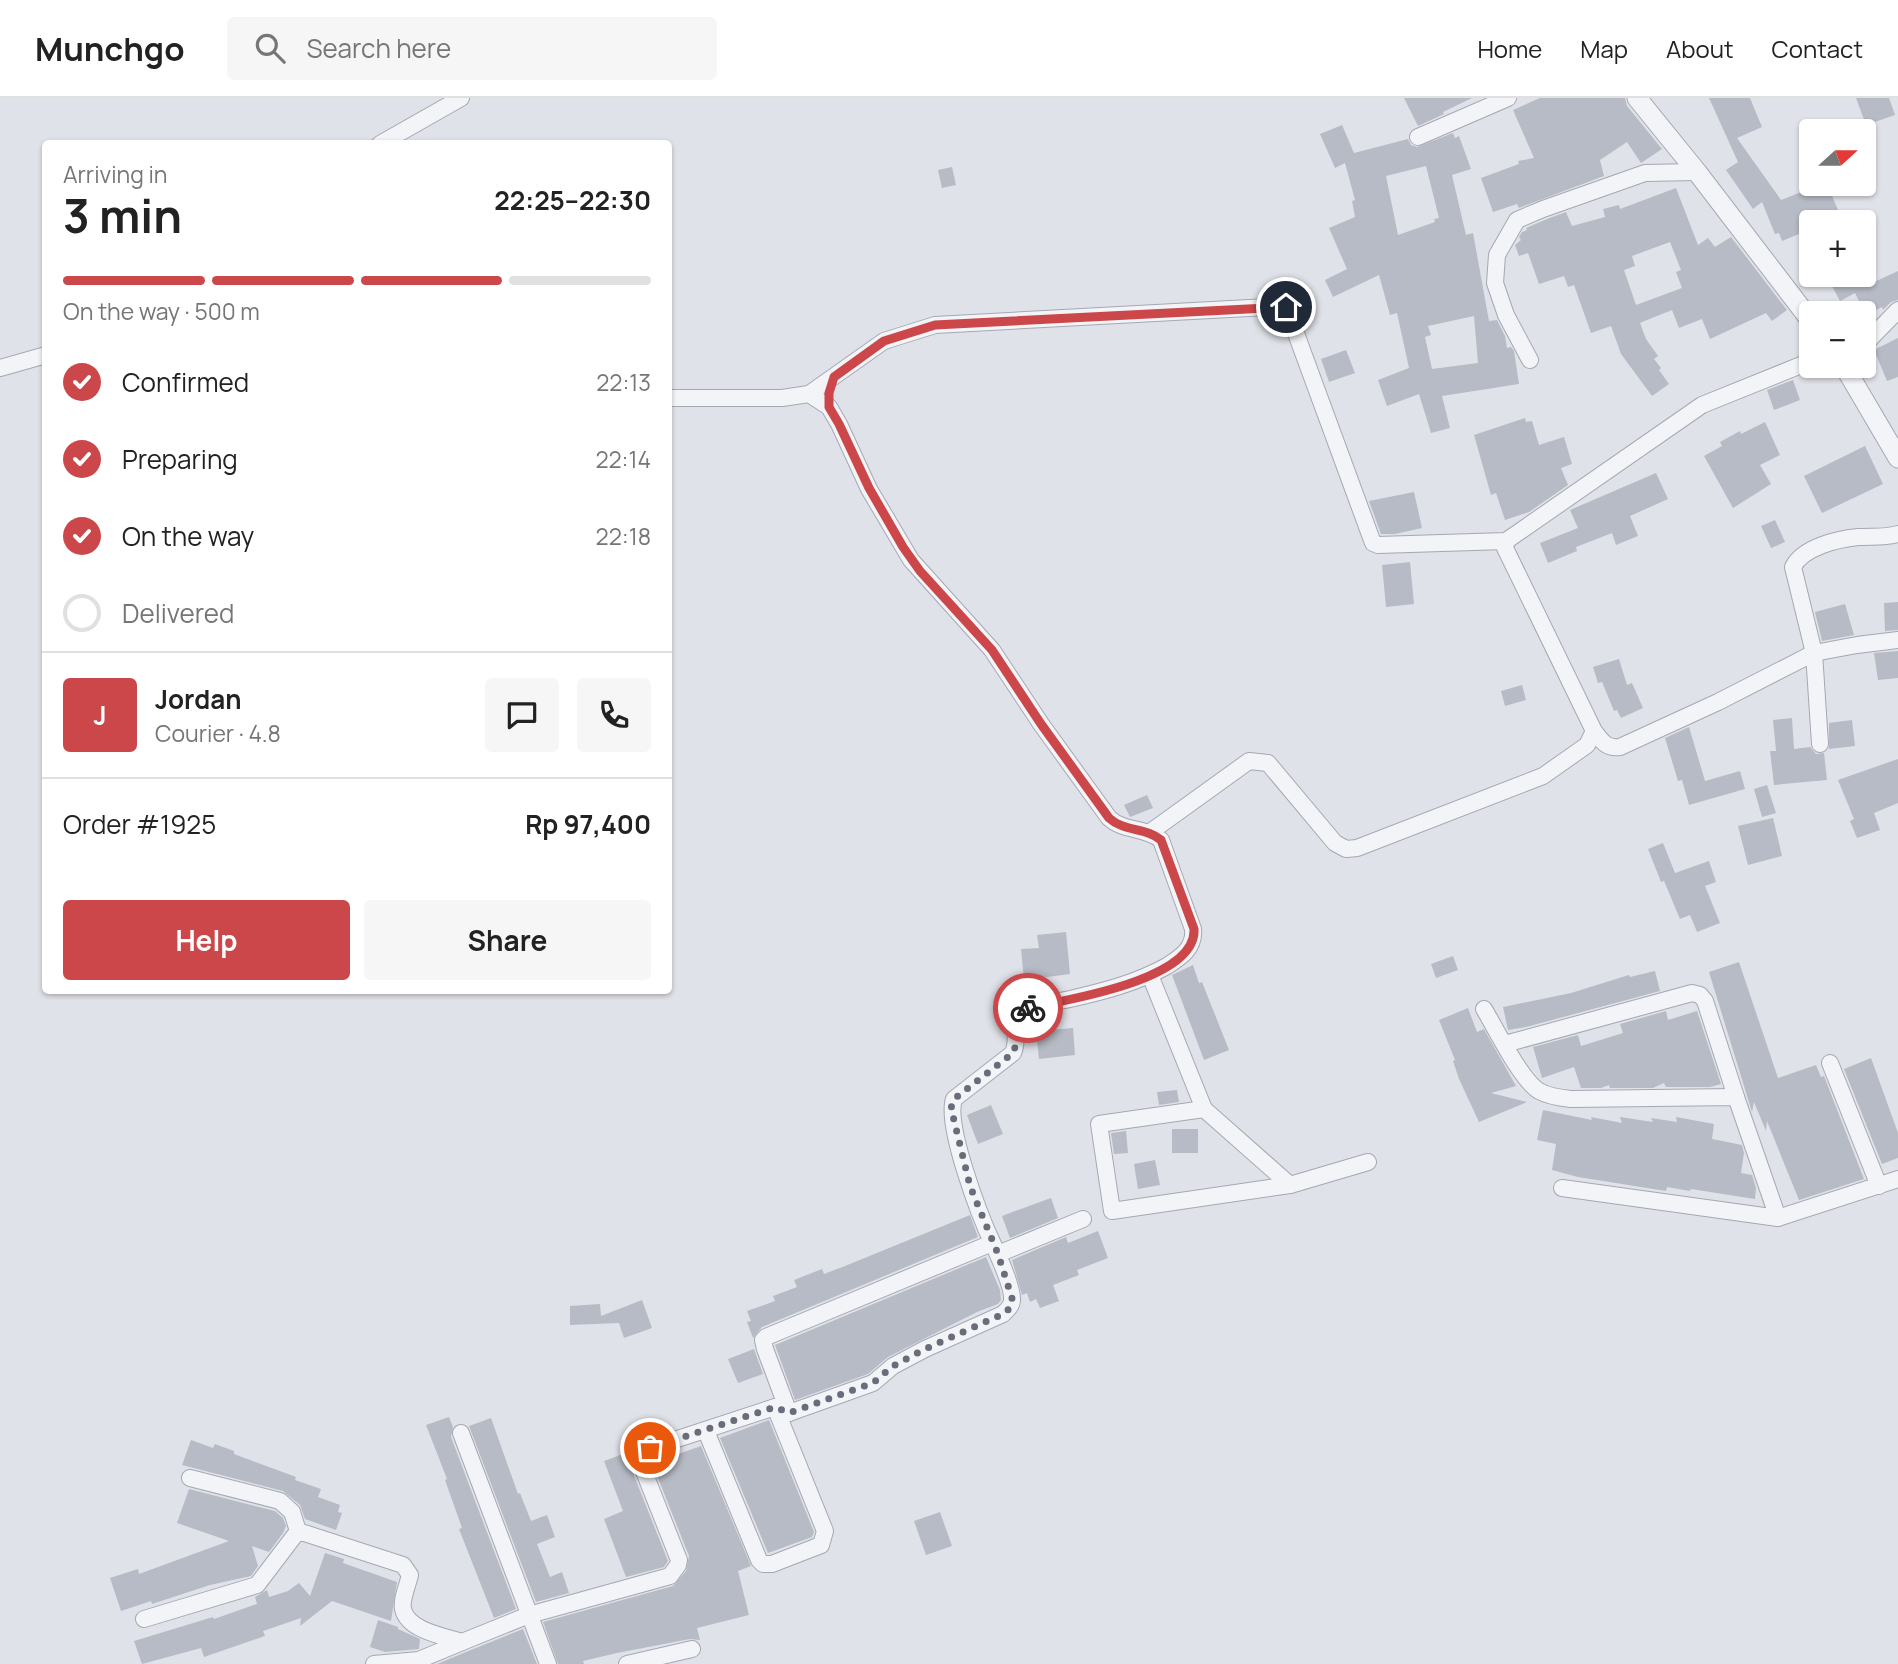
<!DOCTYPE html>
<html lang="en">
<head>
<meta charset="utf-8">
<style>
	:root { --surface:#fff; --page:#f6f6f6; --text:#222; --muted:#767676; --line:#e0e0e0; --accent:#cc4749 }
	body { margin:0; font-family:Manrope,sans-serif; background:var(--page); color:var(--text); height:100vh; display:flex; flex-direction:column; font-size:26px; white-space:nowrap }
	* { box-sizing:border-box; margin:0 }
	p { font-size:23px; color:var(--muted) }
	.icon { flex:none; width:38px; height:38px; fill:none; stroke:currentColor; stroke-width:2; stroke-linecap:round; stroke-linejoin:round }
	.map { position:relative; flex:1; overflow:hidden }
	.drawer { position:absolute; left:42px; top:42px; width:630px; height:854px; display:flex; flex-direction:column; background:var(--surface); border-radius:7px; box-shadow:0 2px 5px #0004 }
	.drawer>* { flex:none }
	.needle { width:46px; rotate:69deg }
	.tools { position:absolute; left:1799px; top:21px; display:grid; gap:14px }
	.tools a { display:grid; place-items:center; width:77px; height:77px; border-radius:7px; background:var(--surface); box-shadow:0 2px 5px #0004; font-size:35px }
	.pin { position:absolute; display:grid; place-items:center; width:60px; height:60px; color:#fff; margin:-30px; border:4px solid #fff; border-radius:50%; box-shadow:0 2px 7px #0007 }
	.courier { position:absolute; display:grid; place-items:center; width:70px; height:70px; margin:-35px; border:5px solid #cc4749; border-radius:50%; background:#fff; color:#222; box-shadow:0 2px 9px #0007 }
	.overview em { font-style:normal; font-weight:700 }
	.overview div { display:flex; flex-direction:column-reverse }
	.overview { display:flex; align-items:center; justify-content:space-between; height:119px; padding:0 21px }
	h1 { font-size:46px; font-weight:700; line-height:52px }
	.bar { display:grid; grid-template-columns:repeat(4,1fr); gap:10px 7px; align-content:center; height:84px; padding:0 21px }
	.bar i { height:9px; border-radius:5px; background:var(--line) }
	.bar .active { background:var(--accent) }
	.bar p { grid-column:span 4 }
	.line { display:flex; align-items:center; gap:18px; padding:0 21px; border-top:2px solid var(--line) }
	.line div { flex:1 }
	.round { display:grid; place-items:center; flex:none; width:74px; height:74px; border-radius:7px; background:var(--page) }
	ol { padding:0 21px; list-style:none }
	li { display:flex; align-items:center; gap:21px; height:77px }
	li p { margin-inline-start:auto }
	li .icon { padding:7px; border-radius:50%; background:var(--accent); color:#fff; stroke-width:4 }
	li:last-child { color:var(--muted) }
	li i { width:38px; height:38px; border:4px solid var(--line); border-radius:50% }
	.action { display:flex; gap:14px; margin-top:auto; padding:14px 21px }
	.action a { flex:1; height:80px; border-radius:7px; background:var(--accent); color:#fff; font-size:28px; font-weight:700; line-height:80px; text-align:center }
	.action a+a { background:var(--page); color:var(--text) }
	header { display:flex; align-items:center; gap:42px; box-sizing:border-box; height:98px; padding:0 35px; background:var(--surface); border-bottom:2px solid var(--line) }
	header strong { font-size:33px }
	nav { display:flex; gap:38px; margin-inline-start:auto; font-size:24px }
	.search { width:490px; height:63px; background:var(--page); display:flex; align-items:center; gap:18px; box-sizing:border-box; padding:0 24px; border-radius:7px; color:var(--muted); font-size:26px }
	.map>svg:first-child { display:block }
</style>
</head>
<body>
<header>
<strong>Munchgo</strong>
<div class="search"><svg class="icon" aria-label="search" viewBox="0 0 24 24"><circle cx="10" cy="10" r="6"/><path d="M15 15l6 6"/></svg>Search here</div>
<nav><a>Home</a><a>Map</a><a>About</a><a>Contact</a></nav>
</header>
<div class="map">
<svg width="1898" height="1566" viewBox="0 0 1898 1566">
	<rect width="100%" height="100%" fill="#e0e2e9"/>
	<g fill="#b7bbc5" fill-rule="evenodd">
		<path d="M 1404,0 L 1472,0 L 1443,14 L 1444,16 L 1418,28 Z"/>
		<path d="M 1540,0 L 1625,0 L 1627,8 L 1662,51 L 1641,65 L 1627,44 L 1600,62 L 1604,78 L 1519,110 L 1517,106 L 1493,114 L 1481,80 L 1519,66 L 1518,63 L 1534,60 L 1513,12 Z"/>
		<path d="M 1709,0 L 1750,0 L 1762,29 L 1737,40 L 1781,102 L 1822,86 L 1827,86 L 1843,124 L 1811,124 L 1811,131 L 1782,143 L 1779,135 L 1775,136 L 1762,104 L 1753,111 L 1726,72 L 1738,64 Z"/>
		<path d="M 1856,0 L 1889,0 L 1895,17 L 1866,27 Z"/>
		<path d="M 1342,27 L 1354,55 L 1408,41 L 1411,47 L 1417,49 L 1453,35 L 1455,40 L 1459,38 L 1471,71 L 1452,77 L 1466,137 L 1473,135 L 1489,223 L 1497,222 L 1505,238 L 1507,250 L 1511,249 L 1514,253 L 1519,286 L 1442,298 L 1450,330 L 1431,335 L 1419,296 L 1387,308 L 1378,282 L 1409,270 L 1397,215 L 1390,217 L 1379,177 L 1333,199 L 1325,182 L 1347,171 L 1329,130 L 1355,119 L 1352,103 L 1355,102 L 1345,65 L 1335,70 L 1320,36 ZM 1426,68 L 1439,120 L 1434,121 L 1435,124 L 1398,137 L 1386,78 ZM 1474,218 L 1478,265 L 1432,271 L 1425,239 L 1431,237 L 1428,228 Z"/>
		<path d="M 952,69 L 956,87 L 942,90 L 938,72 Z"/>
		<path d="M 1676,90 L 1698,147 L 1708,140 L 1715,149 L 1731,139 L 1787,212 L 1772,223 L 1766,215 L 1710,241 L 1702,221 L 1679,230 L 1672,212 L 1642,224 L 1640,225 L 1646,241 L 1658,258 L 1654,261 L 1661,270 L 1659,272 L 1669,286 L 1652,298 L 1621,256 L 1611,228 L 1591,235 L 1574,187 L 1568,189 L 1564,178 L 1539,186 L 1528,155 L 1519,158 L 1515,147 L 1521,142 L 1519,139 L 1522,134 L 1527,132 L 1526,130 L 1547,121 L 1566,114 L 1572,128 L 1605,119 L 1603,111 L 1619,107 L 1620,111 ZM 1670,144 L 1681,172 L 1676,174 L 1682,190 L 1636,207 L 1624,172 L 1635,168 L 1632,158 Z"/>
		<path d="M 1898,173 L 1898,202 L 1891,204 L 1883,212 L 1882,209 L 1866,217 L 1855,195 L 1840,203 L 1826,177 L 1865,177 L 1870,186 Z"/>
		<path d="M 1898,240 L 1898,279 L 1887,283 L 1874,252 Z"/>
		<path d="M 1346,252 L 1355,275 L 1329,284 L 1321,261 Z"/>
		<path d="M 1793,282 L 1800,302 L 1774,312 L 1767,292 Z"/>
		<path d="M 1525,320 L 1526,324 L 1532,323 L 1539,347 L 1564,339 L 1572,366 L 1561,370 L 1568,387 L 1529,414 L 1505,422 L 1496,395 L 1491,397 L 1474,337 Z"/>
		<path d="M 1765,324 L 1780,357 L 1760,367 L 1771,386 L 1733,410 L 1704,358 L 1722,348 L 1720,344 L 1740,333 L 1741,336 Z"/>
		<path d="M 1865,348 L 1883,386 L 1822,415 L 1804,378 Z"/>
		<path d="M 1656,375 L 1668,401 L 1630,418 L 1638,438 L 1616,447 L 1612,435 L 1576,449 L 1577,453 L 1548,465 L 1540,445 L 1578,430 L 1570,412 Z"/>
		<path d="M 1414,394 L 1422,430 L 1395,436 L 1381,436 L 1369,403 Z"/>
		<path d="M 1775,422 L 1785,444 L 1771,450 L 1761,428 Z"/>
		<path d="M 1410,464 L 1414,506 L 1386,509 L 1382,467 Z"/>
		<path d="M 1898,504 L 1898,532 L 1885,533 L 1884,505 Z"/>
		<path d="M 1845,506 L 1854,537 L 1822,543 L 1815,514 Z"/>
		<path d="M 1898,553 L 1898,580 L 1878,582 L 1874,555 Z"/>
		<path d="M 1619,561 L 1627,587 L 1632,585 L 1643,610 L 1621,620 L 1617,612 L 1614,613 L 1602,584 L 1598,585 L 1593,569 Z"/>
		<path d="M 1522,587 L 1526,602 L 1505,608 L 1501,593 Z"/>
		<path d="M 1792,620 L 1794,651 L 1810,649 L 1816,656 L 1824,655 L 1827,682 L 1774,687 L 1770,653 L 1776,653 L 1773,622 Z"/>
		<path d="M 1852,622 L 1855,648 L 1829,651 L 1829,625 Z"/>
		<path d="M 1689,629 L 1705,683 L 1740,673 L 1745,691 L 1689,707 L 1682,682 L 1678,683 L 1665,640 Z"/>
		<path d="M 1898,661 L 1898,705 L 1874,715 L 1880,732 L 1857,740 L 1850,723 L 1854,721 L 1838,682 Z"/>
		<path d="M 1767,687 L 1776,715 L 1762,719 L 1754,691 Z"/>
		<path d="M 1147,697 L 1153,710 L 1130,719 L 1124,707 Z"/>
		<path d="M 1773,720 L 1782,758 L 1748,767 L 1738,728 Z"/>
		<path d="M 1663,745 L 1675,775 L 1709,763 L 1716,784 L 1705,788 L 1720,825 L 1697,834 L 1690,817 L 1680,821 L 1664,783 L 1661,784 L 1648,751 Z"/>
		<path d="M 1066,834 L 1070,876 L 1024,882 L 1021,851 L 1039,850 L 1037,837 Z"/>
		<path d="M 1453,858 L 1458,872 L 1436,880 L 1431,866 Z"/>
		<path d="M 1739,864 L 1778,980 L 1816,967 L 1821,979 L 1824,978 L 1864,1081 L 1799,1102 L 1767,1023 L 1766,1033 L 1754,1004 L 1752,1014 L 1709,874 Z"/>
		<path d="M 1193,867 L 1199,885 L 1202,884 L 1229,952 L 1204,962 L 1172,877 Z"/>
		<path d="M 1655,873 L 1660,893 L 1526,929 L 1508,932 L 1503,909 L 1571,895 L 1629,877 L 1630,879 Z"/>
		<path d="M 1468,910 L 1477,934 L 1484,931 L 1516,988 L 1491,995 L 1527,1004 L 1479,1024 L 1459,981 L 1453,963 L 1455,962 L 1439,922 Z"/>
		<path d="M 1666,913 L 1668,922 L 1697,913 L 1721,986 L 1710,989 L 1666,989 L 1664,985 L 1653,990 L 1610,990 L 1609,987 L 1601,990 L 1581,990 L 1574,969 L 1542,980 L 1533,949 L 1578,937 L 1581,948 L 1623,935 L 1620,926 Z"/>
		<path d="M 1073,930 L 1075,957 L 1039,961 L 1036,933 Z"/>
		<path d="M 1871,960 L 1898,1035 L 1898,1060 L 1882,1066 L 1844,971 Z"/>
		<path d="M 1177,992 L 1179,1004 L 1159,1007 L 1157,994 Z"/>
		<path d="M 991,1007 L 1003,1036 L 978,1046 L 967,1017 Z"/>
		<path d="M 1543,1012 L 1592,1022 L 1591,1019 L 1622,1025 L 1620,1019 L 1653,1024 L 1651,1020 L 1677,1024 L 1676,1019 L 1714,1026 L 1712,1041 L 1742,1047 L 1744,1055 L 1741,1075 L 1752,1077 L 1756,1090 L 1755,1101 L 1691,1091 L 1690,1093 L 1667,1089 L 1666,1093 L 1578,1079 L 1552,1072 L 1556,1046 L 1537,1042 Z"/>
		<rect x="1172" y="1031" width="26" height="24"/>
		<path d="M 1126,1033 L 1128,1055 L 1114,1056 L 1111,1035 Z"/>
		<path d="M 1155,1062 L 1160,1087 L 1138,1091 L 1134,1066 Z"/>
		<path d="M 1051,1100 L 1058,1120 L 1010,1140 L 1002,1118 Z"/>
		<path d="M 970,1117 L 978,1139 L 762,1229 L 753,1240 L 747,1224 L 751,1223 L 747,1213 L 775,1203 L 773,1198 L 797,1189 L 794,1182 L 822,1171 L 824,1176 L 845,1168 Z"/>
		<path d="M 1098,1133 L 1108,1160 L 1077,1172 L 1079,1177 L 1053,1187 L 1059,1203 L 1040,1210 L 1036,1201 L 1030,1204 L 1027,1195 L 1022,1197 L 1012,1162 L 1066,1139 L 1068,1145 Z"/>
		<path d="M 986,1159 L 1000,1192 L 1001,1202 L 998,1206 L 977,1214 L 888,1259 L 868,1276 L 795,1302 L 775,1247 Z"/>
		<path d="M 642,1202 L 652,1230 L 624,1240 L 619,1225 L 570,1227 L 570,1208 L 600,1206 L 601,1218 Z"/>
		<path d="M 754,1251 L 763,1276 L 738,1285 L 728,1261 Z"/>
		<path d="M 449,1319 L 453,1329 L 451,1339 L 516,1511 L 494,1520 L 459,1431 L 462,1430 L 445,1382 L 447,1381 L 426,1327 Z"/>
		<path d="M 491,1320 L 518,1396 L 520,1395 L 531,1423 L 547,1417 L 555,1439 L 537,1446 L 550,1479 L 562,1474 L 569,1495 L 536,1504 L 469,1328 Z"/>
		<path d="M 769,1322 L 814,1434 L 812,1439 L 768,1455 L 720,1340 Z"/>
		<path d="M 191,1342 L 213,1350 L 215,1346 L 234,1353 L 234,1356 L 296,1379 L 295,1382 L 321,1391 L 318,1399 L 340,1407 L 338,1414 L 342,1415 L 336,1432 L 305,1421 L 300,1407 L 283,1393 L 182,1367 Z"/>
		<path d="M 701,1348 L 751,1468 L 738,1473 L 749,1517 L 697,1530 L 700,1542 L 690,1541 L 617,1555 L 583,1563 L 584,1566 L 558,1566 L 543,1524 L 673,1488 L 686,1473 L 689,1458 L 652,1365 Z"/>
		<path d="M 629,1354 L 631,1370 L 668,1463 L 664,1469 L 626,1479 L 604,1421 L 623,1413 L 604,1363 Z"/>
		<path d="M 189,1391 L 275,1413 L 283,1420 L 286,1428 L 283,1435 L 269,1454 L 252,1448 L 258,1468 L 251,1478 L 210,1487 L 152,1506 L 151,1503 L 121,1513 L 110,1480 L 138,1471 L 139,1476 L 229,1443 L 177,1425 Z"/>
		<path d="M 940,1414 L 952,1448 L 926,1457 L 914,1423 Z"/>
		<path d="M 325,1455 L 344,1461 L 343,1465 L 397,1484 L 391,1523 L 332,1503 L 300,1528 L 301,1520 L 263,1533 L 265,1538 L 204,1559 L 201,1550 L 142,1566 L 134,1543 L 213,1519 L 214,1521 L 257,1506 L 255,1499 L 267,1492 L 269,1499 L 288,1493 L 299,1485 L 310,1498 Z"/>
		<path d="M 378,1522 L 398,1529 L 398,1531 L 420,1541 L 419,1551 L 385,1554 L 370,1549 Z"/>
		<path d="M 523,1531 L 537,1566 L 437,1566 L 466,1554 Z"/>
	</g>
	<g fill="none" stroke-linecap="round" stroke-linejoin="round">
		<defs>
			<g id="minor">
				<path d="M 1418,39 L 1508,0"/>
				<path d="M 380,46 L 461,0"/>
				<path d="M 1864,247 L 1898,212"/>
				<path d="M 1530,262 L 1506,217 L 1495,185 L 1497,157 L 1517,122 L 1543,111 L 1645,75 L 1697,74"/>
				<path d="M 0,270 L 46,257"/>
				<path d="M 809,296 L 884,243 L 935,227 L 1284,208 L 1287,211 L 1373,445 L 1378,447 L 1506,443 L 1702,307 L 1811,263"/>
				<path d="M 1506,443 L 1505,450 L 1594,633 C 1602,643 1606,651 1620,649 L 1718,604 L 1814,555 L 1857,547 L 1898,542"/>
				<path d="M 1820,646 L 1814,555 L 1793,469 C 1803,449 1838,441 1858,439 C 1872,438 1885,440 1898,436"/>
				<path d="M 1149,735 L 1249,663 L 1268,665 L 1335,745 L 1346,751 L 1357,750 L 1543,678 L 1587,647 L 1594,633"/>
				<path d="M 1150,877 L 1204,1011 L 1290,1087 L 1368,1064"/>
				<path d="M 1484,911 C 1496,931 1521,982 1539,993 C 1548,998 1561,1000 1571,1001 L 1736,999 L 1778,1120"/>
				<path d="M 1505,946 L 1692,895 L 1700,897 L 1705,903 L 1736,999"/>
				<path d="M 1830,965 L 1879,1088"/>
				<path d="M 1204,1011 L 1099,1026 L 1112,1113 L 1290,1087"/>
				<path d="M 1562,1090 L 1778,1120 L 1898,1081"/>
				<path d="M 998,1156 L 1083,1121"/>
				<path d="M 789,1315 L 765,1251 L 763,1242 L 766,1239 L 992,1145"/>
				<path d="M 706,1333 L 759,1462 L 763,1466 L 772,1466 L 821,1447 L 825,1433 L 775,1309"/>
				<path d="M 461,1335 L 548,1566"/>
				<path d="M 190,1380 L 280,1403 L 292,1414 L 298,1433"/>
				<path d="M 144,1521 L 257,1487 L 298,1433 L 403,1467 L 410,1477 C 408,1486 401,1502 403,1511 C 408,1533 444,1538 462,1544 L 529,1517 L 670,1478 L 678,1467 L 679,1462 L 641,1366 L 642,1356 L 650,1350 L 775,1309 L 789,1315 L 873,1285 L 893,1268 L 925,1251 L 1003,1216 C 1007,1212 1012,1208 1012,1202 C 1013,1189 999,1159 993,1146 C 980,1119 945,1027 954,1001 L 1013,955 C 1020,940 1010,924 1023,912 C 1037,906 1055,904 1070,901 C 1105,893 1136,885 1167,868 C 1181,859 1195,850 1193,831 L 1161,742 C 1146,729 1124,734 1109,720 L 1041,626 L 992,552 L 911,462 L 869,391 L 839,326 L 829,309 L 809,296 L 782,300 L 668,300"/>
				<path d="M 374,1566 L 419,1562 L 462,1544"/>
				<path d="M 627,1566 L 692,1551"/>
			</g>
			<g id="tertiary">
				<path d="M 1637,0 L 1697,74 L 1811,223"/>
				<path d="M 1844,268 L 1898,360"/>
			</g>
		</defs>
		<use href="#minor" stroke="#a5a8b3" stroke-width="18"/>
		<use href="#tertiary" stroke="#a5a8b3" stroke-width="21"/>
		<use href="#minor" stroke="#f3f4f7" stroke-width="16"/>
		<use href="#tertiary" stroke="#f3f4f7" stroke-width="19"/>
	</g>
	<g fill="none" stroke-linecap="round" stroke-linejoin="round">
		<path stroke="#696d7b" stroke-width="7" stroke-dasharray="0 12.6" d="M 650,1350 L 775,1309 L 789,1315 L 873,1285 L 893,1268 L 925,1251 L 1003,1216 L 1010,1210 L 1012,1200 L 998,1156 L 970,1088 L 951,1010 L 954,1001 L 1013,955 C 1021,938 1007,919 1028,910"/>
		<path stroke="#cc4749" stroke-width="9" d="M 1028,910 C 1066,902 1197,882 1194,831 L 1161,742 C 1146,729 1124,734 1109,720 L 1041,626 L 992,552 L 920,473 L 903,449 L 869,390 L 839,326 L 829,309 L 829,295 L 834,279 L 884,243 L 935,227 L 1286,209"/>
	</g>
</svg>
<div class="tools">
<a><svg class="needle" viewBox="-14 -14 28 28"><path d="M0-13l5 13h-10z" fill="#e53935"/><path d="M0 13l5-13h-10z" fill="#767676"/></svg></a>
<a>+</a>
<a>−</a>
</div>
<div class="pin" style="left:650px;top:1350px;background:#ea580c"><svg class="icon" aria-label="bag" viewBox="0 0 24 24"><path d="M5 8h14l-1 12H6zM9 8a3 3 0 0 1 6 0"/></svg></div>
<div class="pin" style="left:1286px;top:209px;background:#1f2937"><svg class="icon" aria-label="home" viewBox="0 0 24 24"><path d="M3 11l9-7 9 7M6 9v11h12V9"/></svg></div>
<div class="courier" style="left:1028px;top:910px"><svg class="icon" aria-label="bike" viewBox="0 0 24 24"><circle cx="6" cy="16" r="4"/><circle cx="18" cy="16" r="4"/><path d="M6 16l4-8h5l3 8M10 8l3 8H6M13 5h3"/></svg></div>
<section class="drawer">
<div class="overview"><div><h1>3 min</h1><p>Arriving in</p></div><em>22:25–22:30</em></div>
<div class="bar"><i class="active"></i><i class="active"></i><i class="active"></i><i></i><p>On the way · 500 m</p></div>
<ol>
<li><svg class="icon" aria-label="check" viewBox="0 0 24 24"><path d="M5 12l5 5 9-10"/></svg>Confirmed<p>22:13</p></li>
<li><svg class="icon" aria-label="check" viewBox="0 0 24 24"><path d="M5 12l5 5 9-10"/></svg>Preparing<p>22:14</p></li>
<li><svg class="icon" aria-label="check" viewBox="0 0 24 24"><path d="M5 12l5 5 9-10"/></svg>On the way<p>22:18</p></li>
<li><i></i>Delivered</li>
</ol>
<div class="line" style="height:126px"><b class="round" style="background:var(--accent);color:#fff">J</b><div><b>Jordan</b><p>Courier · 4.8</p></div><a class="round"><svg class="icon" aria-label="chat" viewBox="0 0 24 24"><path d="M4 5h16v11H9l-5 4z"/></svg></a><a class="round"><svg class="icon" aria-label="phone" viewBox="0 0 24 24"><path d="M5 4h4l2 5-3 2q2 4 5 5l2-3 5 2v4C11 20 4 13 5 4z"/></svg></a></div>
<div class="line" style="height:91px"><div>Order #1925</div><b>Rp 97,400</b></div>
<div class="action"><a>Help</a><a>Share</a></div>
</section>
</div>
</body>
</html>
